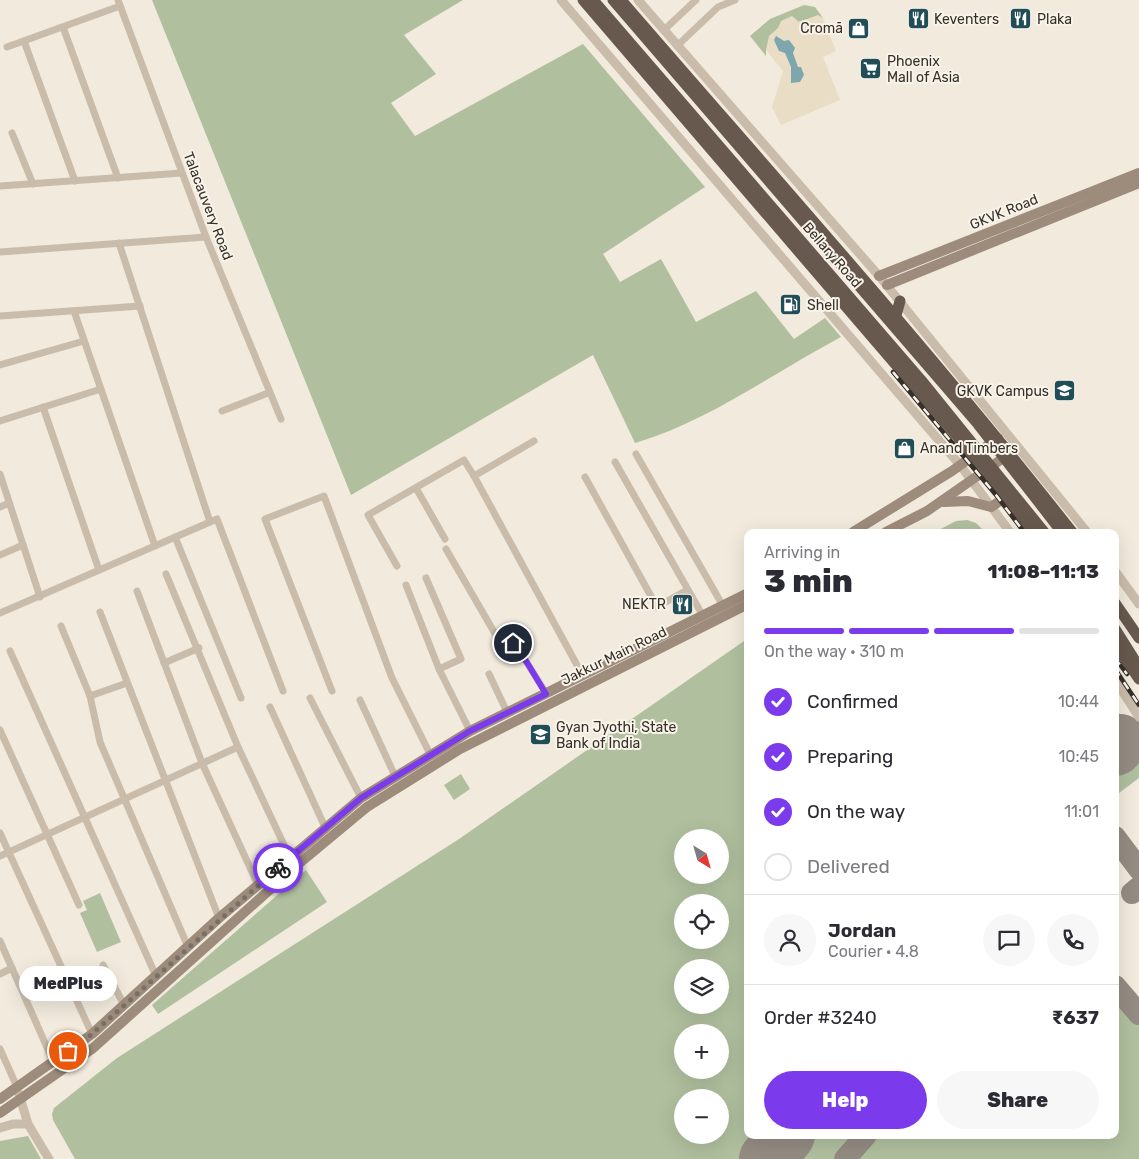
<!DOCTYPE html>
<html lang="en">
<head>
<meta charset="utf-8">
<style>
	:root { --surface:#fff; --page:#f7f7f7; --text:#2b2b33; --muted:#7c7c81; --line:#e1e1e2; --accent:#7c3aed }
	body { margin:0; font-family:Rubik,sans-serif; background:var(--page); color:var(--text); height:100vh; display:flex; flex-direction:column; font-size:19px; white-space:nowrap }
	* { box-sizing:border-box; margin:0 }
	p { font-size:16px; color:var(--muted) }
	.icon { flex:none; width:28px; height:28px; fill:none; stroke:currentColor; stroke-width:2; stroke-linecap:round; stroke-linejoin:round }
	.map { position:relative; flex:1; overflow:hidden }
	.details { position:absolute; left:744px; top:529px; width:375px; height:610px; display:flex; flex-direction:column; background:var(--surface); border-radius:10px; box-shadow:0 5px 20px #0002 }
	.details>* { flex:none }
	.needle { width:32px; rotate:143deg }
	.buttons { position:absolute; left:674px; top:829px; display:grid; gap:10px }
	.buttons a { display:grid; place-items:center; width:55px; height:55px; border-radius:50%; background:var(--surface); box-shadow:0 5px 20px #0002; font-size:25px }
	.pin { position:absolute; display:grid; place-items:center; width:42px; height:42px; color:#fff; margin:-21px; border:2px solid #fff; border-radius:50%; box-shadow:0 1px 5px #0007 }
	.courier { position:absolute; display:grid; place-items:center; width:50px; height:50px; margin:-25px; border:4px solid #7c3aed; border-radius:50%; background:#fff; color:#222; box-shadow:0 1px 6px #0007 }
	.bubble { position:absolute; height:35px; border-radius:18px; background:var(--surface); box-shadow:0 5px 20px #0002; font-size:16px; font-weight:800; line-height:35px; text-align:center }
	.overview em { font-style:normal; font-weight:800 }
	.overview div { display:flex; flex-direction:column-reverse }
	.overview { display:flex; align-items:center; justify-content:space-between; height:85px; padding:0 20px }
	h1 { font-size:32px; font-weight:800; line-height:38px }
	.bar { display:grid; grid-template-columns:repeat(4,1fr); gap:8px 5px; align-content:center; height:60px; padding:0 20px }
	.bar i { height:6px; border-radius:4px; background:var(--line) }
	.bar .selected { background:var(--accent) }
	.bar p { grid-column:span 4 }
	.line { display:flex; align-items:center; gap:12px; padding:0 20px; border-top:1px solid var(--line) }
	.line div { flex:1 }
	.round { display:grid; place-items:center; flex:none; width:52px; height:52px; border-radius:26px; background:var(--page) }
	ol { padding:0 20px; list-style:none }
	li { display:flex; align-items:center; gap:15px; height:55px }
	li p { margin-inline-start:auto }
	li .icon { padding:5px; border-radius:50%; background:var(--accent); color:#fff; stroke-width:4 }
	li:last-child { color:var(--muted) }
	li i { width:28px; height:28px; border:2px solid var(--line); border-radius:50% }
	.button { display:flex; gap:10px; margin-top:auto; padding:10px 20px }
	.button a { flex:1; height:58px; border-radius:30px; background:var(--accent); color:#fff; font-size:20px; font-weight:800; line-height:58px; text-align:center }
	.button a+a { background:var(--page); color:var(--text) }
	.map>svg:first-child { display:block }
</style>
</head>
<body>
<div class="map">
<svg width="1139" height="1159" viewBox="0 0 1139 1159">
	<rect width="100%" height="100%" fill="#f1eadd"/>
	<g fill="#b0c09e" fill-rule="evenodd">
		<path d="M 152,0 L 463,0 L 404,35 L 436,74 L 391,103 L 415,136 L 583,44 L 705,187 L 603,254 L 620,282 L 661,259 L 696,322 L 756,291 L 794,339 L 825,318 L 841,337 C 773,373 709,421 635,443 L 593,355 L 351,495 Z"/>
		<path d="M 804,5 L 815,7 L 823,18 L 818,16 L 778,28 L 766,50 L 766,56 L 750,36 L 770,19 Z"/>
		<path d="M 967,520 L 976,523 L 985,532 L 935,532 L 956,521 Z"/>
		<path d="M 747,639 L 748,1135 L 771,1135 L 751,1159 L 75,1159 L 53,1120 L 52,1114 L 54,1108 L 117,1058 L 459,839 ZM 682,838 L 720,838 L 720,875 L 682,875 ZM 682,902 L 720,902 L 720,940 L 682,940 ZM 682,968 L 720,968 L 720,1005 L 682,1005 ZM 682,1032 L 720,1032 L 720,1070 L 682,1070 ZM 682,1098 L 720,1098 L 720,1135 L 682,1135 Z"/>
		<path d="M 1115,707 L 1139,743 L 1139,778 L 1115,796 L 1115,773 L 1130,749 L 1115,736 Z"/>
		<path d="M 461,774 L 470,789 L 454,800 L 444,785 Z"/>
		<path d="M 306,870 L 327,902 L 158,1014 L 152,1005 Z"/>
		<path d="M 100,893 L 121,942 L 97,952 L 80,913 L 87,910 L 83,901 Z"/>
		<path d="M 1115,992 L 1139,1021 L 1139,1159 L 858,1159 L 878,1135 L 1115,1135 Z"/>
		<path d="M 805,1135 L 854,1135 L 834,1159 L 784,1159 Z"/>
		<path d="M 28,1136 L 41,1159 L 0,1159 L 0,1141 Z"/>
	</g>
	<path fill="#e9ddc5" d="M 818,15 L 823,18 L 836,51 L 823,57 L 840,100 L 781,125 L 772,107 L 783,71 L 766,50 L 769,36 L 778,28 L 781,21 L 792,16 L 799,22 Z"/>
	<path fill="#7da6ae" d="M 776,36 L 784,41 L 789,40 L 795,48 L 793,53 L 798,67 L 801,67 L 804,75 L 800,82 L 791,83 L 791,67 L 785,53 L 779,51 L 774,40 Z"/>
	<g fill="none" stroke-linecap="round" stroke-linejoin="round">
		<g stroke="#948c83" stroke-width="22">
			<path d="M 1115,837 L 1139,869"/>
			<path d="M 1132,893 L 1139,887"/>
			<path d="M 1115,986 L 1139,1014"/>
			<path d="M 845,1159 L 866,1135"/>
		</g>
		<g stroke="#948c83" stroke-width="56">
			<path d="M 1115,748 L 1120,742"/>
			<path d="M 767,1159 L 787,1135"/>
		</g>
		<g stroke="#c9bcaa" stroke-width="7">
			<path d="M 118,0 L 206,237 L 281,419"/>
			<path d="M 63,27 L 118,178"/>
			<path d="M 664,30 L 696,0"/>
			<path d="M 24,41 L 75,181"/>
			<path d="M 678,45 L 718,7 L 735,0"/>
			<path d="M 7,47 L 120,6"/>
			<path d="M 12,133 L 33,184"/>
			<path d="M 0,186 L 182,173"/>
			<path d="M 119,243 L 210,522"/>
			<path d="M 0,252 L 206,237"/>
			<path d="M 74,311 L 155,546"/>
			<path d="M 0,316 L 140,306"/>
			<path d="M 0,365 L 84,341"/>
			<path d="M 43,407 L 99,570"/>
			<path d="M 222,411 L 268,393"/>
			<path d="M 0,421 L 101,389"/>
			<path d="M 534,441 L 474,476 L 583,676"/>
			<path d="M 636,454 L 723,606"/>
			<path d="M 615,462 L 703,616"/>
			<path d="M 0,474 L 40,597"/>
			<path d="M 585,477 L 657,607 L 687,590"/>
			<path d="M 416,488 L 445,539"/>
			<path d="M 0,507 L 9,503"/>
			<path d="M 175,537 L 241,698"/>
			<path d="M 446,549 L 501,644 L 515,644 L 546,693"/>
			<path d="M 0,555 L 23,545"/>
			<path d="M 397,566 L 368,515 L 464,460 L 474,476"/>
			<path d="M 166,574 L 238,747 L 292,862"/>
			<path d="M 426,578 L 461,659 L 439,669"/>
			<path d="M 406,585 L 439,669 L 470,731"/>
			<path d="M 137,591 L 202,763 L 258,885"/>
			<path d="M 100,612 L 219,918"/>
			<path d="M 0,613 L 217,519 L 283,691"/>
			<path d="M 61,626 L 90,696 L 100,742 L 188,947"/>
			<path d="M 10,651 L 156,976"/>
			<path d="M 164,663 L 199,648"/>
			<path d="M 489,674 L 507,712"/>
			<path d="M 332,691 L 265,519 L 324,496 L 392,678 L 430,754"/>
			<path d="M 90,696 L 127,683"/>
			<path d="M 310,698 L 361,798"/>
			<path d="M 360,700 L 395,776"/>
			<path d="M 270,707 L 325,827"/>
			<path d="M 0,730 L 79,905"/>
			<path d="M 0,833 L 92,1034"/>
			<path d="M 0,856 L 238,747"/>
			<path d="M 0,941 L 53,1061"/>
			<path d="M 103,965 L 124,1005"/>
			<path d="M 0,974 L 12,968"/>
			<path d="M 0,1049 L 17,1087"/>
		</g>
		<g stroke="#c9bcaa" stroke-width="9">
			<path d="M 561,0 L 960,465 L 1010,532"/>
			<path d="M 638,0 L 879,276 L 1087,532"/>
			<path d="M 1115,571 L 1139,604"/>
			<path d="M 1115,680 L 1139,717"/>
			<path d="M 19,1094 L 28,1124 L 49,1159"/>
			<path d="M 0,1128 L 13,1124 L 28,1124"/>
		</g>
		<g stroke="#9d8b7b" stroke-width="10">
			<path d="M 879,276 L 1139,173"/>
			<path d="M 887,285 L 1139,183"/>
			<path d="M 944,502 L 968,501 L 991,507 L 1006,497"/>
			<path d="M 853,532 L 952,471 L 998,438"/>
			<path d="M 886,532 L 927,511 L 1009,454"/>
			<path d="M 0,1099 L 92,1034 L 219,918 L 361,798 L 470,731 L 748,593"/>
			<path d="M 0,1113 L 92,1049 L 296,866 L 367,807 L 460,749 L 748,604"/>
		</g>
		<g stroke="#68594e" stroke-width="11">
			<path d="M 583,0 L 957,436 L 1033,532"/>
			<path d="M 621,0 C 773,176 929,349 1072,532"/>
			<path d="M 895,319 L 900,301"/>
			<path d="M 1115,603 L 1139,638"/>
			<path d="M 1115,629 L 1139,667"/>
			<path d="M 1115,644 L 1139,679"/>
		</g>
		<defs>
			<g id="rail">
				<path d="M 893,372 L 996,495 L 1024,532"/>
				<path d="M 1115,658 L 1127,674"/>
				<path d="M 1115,669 L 1139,705"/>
			</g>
		</defs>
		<use href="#rail" stroke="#372f29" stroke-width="4.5"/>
		<use href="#rail" stroke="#f9f4ea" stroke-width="2.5" stroke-dasharray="8" stroke-linecap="butt"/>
		<g stroke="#68594e" stroke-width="11">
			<path d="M 593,0 L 921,380 L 1044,532"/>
			<path d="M 613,0 L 978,424 L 1062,532"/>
		</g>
	</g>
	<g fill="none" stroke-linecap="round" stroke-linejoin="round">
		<path stroke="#787068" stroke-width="5" stroke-dasharray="0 9" d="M 68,1051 L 92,1034 L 278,868"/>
		<path stroke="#7c3aed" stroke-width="6" d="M 278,868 L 361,798 L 470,731 L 546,694 L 517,646 L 513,643"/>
	</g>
	<defs>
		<symbol id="restaurant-square" viewBox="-11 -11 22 22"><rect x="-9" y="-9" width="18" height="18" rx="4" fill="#204d57" stroke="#f9f4ea"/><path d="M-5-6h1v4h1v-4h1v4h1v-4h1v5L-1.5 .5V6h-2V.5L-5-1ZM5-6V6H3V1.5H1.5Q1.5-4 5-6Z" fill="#fff"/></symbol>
		<symbol id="shop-square" viewBox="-11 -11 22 22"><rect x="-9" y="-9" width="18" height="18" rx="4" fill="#204d57" stroke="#f9f4ea"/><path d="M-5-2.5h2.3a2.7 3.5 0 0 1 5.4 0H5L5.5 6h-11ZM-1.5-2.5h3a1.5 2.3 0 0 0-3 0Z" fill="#fff"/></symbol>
		<symbol id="supermarket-square" viewBox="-11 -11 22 22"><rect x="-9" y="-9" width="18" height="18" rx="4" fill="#204d57" stroke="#f9f4ea"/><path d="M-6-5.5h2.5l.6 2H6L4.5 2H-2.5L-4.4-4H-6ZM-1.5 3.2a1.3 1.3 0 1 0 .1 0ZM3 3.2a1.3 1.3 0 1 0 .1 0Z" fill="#fff"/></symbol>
		<symbol id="fuel-square" viewBox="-11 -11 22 22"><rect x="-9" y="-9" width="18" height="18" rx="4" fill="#204d57" stroke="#f9f4ea"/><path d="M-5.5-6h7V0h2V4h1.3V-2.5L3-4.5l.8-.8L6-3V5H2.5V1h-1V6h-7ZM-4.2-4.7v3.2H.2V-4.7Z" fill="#fff"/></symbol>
		<symbol id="university-square" viewBox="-11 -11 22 22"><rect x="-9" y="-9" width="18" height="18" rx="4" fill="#204d57" stroke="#f9f4ea"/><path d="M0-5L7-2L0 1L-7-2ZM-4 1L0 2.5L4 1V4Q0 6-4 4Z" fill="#fff"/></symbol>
	</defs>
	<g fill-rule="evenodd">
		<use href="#restaurant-square" x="906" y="6" width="25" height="25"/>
		<use href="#restaurant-square" x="1008" y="6" width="25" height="25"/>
		<use href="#shop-square" x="846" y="16" width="25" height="25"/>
		<use href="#supermarket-square" x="858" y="56" width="25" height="25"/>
		<use href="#fuel-square" x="778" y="292" width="25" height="25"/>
		<use href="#university-square" x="1052" y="378" width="25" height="25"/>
		<use href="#shop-square" x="892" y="436" width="25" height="25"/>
		<use href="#restaurant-square" x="670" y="592" width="25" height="25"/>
		<use href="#university-square" x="528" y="722" width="25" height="25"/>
	</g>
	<g text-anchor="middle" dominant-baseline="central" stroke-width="4" stroke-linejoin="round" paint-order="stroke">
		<g font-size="14" fill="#372f29" stroke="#f9f4ea" text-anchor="start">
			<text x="934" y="19">Keventers</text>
			<text x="1037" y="19">Plaka</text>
			<text x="843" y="28" text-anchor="end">Cromā</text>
			<text x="887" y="61">Phoenix<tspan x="887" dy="16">Mall of Asia</tspan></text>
			<text x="807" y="305">Shell</text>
			<text x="1049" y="391" text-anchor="end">GKVK Campus</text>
			<text x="920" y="448">Anand Timbers</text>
			<text x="666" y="604" text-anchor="end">NEKTR</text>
			<text x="556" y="727">Gyan Jyothi, State<tspan x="556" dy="16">Bank of India</tspan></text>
		</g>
		<g font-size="14" fill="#372f29" stroke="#f9f4ea">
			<text transform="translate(208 206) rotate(69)">Talacauvery Road</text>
			<text transform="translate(1004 212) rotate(-22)">GKVK Road</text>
			<text transform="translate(832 255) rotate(49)">Bellary Road</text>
			<text transform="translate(614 656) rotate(-26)">Jakkur Main Road</text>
		</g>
	</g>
</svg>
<div class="buttons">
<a><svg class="needle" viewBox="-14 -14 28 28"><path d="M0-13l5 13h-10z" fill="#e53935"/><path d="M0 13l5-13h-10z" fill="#7c7c81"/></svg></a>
<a><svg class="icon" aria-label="locate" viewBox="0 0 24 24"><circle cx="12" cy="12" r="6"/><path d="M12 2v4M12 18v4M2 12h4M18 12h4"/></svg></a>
<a><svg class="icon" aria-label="layers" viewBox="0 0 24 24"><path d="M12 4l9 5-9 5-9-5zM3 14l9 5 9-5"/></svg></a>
<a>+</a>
<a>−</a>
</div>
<div class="pin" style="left:68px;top:1051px;background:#ea580c"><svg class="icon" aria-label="bag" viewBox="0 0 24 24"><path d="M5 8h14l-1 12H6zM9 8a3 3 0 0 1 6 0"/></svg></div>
<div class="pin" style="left:513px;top:643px;background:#1f2937"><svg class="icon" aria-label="home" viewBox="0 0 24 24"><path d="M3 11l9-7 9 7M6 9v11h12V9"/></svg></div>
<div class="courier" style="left:278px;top:868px"><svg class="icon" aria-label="bike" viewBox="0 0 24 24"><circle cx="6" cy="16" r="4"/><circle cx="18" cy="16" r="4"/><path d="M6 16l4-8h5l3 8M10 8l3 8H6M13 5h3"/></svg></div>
<div class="bubble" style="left:19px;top:966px;width:98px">MedPlus</div>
<section class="details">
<div class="overview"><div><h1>3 min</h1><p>Arriving in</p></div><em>11:08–11:13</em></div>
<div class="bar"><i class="selected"></i><i class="selected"></i><i class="selected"></i><i></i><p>On the way · 310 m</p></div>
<ol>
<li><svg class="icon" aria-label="check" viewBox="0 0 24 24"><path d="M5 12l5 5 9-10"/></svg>Confirmed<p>10:44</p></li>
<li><svg class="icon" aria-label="check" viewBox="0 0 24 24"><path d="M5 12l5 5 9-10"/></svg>Preparing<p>10:45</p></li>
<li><svg class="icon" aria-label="check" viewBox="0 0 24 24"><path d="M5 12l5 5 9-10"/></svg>On the way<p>11:01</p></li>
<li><i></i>Delivered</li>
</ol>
<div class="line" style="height:90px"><a class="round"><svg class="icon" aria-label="person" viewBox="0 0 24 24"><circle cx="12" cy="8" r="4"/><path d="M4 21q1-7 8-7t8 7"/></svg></a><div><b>Jordan</b><p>Courier · 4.8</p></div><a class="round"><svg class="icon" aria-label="chat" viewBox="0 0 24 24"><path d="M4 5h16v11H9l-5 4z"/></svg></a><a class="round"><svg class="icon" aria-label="phone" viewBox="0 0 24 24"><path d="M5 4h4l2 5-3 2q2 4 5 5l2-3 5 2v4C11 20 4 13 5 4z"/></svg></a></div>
<div class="line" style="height:65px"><div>Order #3240</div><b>₹637</b></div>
<div class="button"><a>Help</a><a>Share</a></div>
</section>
</div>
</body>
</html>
